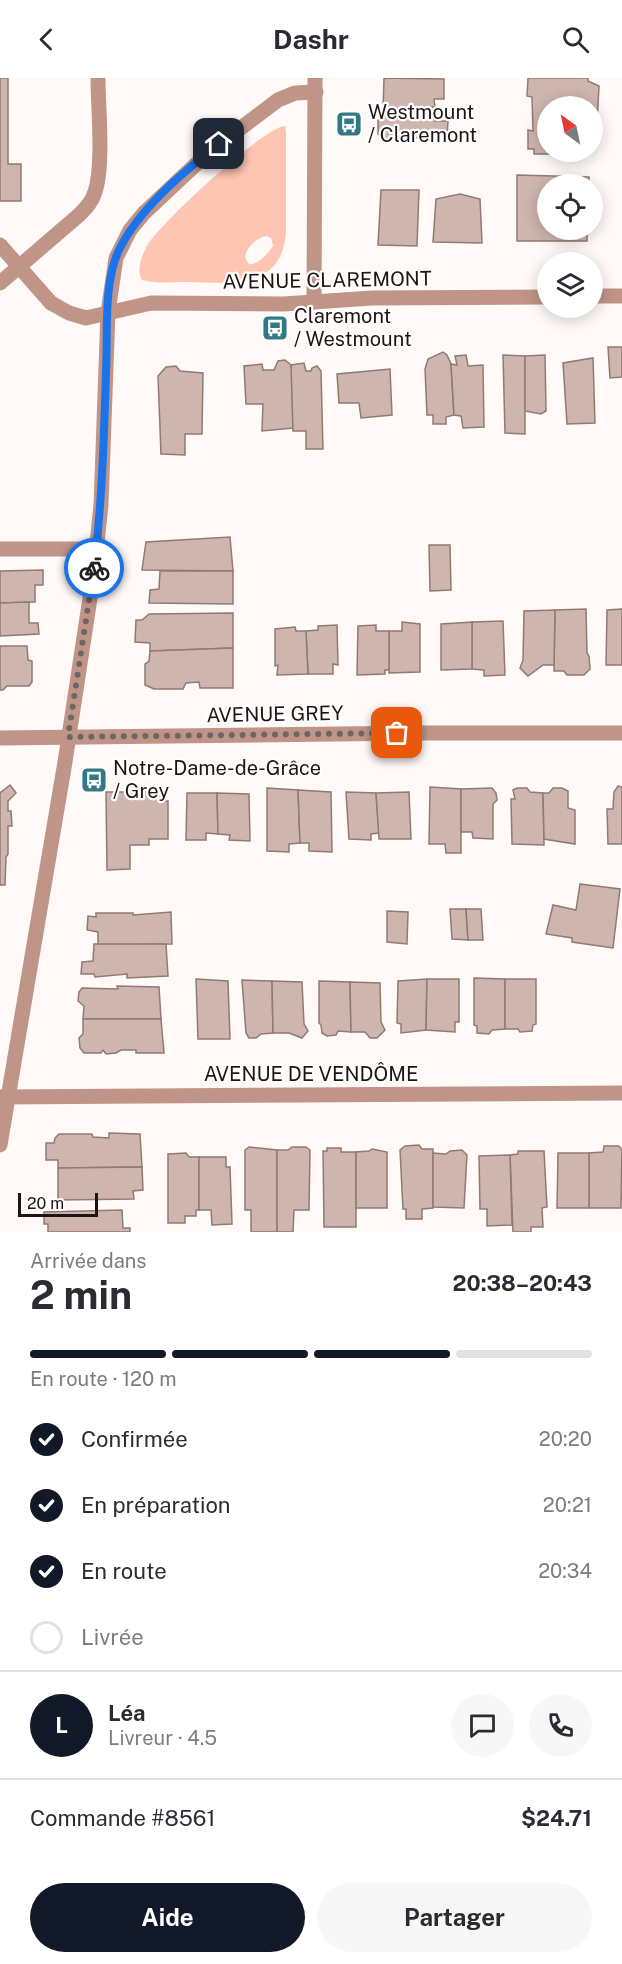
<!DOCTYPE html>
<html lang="fr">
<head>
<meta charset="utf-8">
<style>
	:root { --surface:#fff; --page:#f7f7f7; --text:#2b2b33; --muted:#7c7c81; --line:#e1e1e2; --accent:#111827 }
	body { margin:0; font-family:"Public Sans",sans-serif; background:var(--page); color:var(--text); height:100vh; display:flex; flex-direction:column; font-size:22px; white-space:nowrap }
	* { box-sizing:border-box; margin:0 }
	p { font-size:20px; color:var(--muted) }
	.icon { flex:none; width:33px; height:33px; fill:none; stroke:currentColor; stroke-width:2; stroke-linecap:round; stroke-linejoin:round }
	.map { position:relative; height:1154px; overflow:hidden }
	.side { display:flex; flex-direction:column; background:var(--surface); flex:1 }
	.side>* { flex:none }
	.needle { width:39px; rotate:327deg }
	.controls { position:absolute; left:537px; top:18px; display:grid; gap:12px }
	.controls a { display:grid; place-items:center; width:66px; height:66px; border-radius:50%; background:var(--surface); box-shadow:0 3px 15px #0003; font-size:30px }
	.scale { position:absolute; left:18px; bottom:15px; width:80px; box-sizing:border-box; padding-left:6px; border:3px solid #1e1512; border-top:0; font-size:16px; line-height:21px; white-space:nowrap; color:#1e1512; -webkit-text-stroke:4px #fff; paint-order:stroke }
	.pin { position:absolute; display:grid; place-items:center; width:51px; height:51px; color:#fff; margin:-26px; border-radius:12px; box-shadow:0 3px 9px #0006 }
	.courier { position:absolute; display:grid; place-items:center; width:60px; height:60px; margin:-30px; border:4px solid #1a73e8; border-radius:50%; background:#fff; color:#222; box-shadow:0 2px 8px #0007 }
	.summary em { font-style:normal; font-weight:700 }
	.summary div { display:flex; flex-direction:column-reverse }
	.summary { display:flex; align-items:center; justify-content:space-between; height:102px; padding:0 30px }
	h1 { font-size:39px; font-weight:700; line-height:45px }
	.bar { display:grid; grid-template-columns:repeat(4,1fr); gap:9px 6px; align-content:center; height:72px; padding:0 30px }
	.bar i { height:8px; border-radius:4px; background:var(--line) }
	.bar .on { background:var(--accent) }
	.bar p { grid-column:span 4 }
	.line { display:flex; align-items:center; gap:15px; padding:0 30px; border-top:2px solid var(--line) }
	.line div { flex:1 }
	.round { display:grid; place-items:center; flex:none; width:63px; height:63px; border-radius:32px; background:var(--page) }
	ol { padding:0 30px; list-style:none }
	li { display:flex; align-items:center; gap:18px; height:66px }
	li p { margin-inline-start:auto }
	li .icon { padding:6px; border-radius:50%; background:var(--accent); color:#fff; stroke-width:4 }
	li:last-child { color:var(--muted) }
	li i { width:33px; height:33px; border:3px solid var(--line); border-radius:50% }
	.action { display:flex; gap:12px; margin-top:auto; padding:12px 30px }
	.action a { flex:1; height:69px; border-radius:36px; background:var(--accent); color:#fff; font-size:24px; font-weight:700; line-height:69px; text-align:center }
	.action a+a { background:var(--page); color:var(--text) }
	header { display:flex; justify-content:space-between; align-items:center; height:78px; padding:0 30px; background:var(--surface); font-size:27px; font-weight:700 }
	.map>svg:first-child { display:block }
</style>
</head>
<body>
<header><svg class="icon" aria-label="back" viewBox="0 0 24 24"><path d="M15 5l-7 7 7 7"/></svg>Dashr<svg class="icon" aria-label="search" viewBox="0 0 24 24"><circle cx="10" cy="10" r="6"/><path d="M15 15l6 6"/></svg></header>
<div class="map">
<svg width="622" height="1154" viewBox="0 0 622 1154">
	<rect width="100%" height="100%" fill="#fff9f7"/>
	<path fill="#fdc5b2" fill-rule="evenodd" d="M 285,48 L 286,54 L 286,155 C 281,212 231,205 188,204 C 174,204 156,206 142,202 C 136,192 142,177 147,168 C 158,147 265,48 285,48 ZM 266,158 L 271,160 L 273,168 C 267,176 259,187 249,186 L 245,180 C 246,169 256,161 266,158 Z"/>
	<g fill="#ceb5ad" stroke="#917a72" stroke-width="1.5">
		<path d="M 0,0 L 8,0 L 8,86 L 21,86 L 21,123 L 0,123 Z"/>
		<path d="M 384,0 L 444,1 L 444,21 L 434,21 L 435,29 L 383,31 Z"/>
		<path d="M 528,0 L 588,0 L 588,3 L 599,8 L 597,46 L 592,46 L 592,28 L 548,28 L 548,74 L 582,74 L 581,76 L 534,76 L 534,71 L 528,71 L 528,52 L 533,53 L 532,19 L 527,18 Z"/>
		<path d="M 435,29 L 435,43 L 448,43 L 447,59 L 383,61 L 378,56 L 378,42 L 383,41 L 383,31 Z"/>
		<path d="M 517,97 L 589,99 L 589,106 L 548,106 L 548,152 L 587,152 L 587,163 L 517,163 Z"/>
		<path d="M 381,112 L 419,112 L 417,168 L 378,167 Z"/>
		<path d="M 460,116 L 480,121 L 482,165 L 433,164 L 436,121 Z"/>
		<path d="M 608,269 L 622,269 L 622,299 L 610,300 Z"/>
		<path d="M 443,274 L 447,277 L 451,286 L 454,337 L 446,339 L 446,346 L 433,346 L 433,337 L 427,337 L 425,291 L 428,281 Z"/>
		<path d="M 466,277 L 468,288 L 483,287 L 484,349 L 463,350 L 461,338 L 454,337 L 451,286 L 457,287 L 455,278 Z"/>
		<path d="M 503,277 L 525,278 L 525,356 L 505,355 Z"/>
		<path d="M 545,277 L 546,333 L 541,336 L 525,333 L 525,278 Z"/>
		<path d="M 593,280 L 595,345 L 567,346 L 563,285 Z"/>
		<path d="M 285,282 L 291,287 L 292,294 L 293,350 L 262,353 L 263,326 L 246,326 L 244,288 L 262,286 L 263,292 L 274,292 L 278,283 Z"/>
		<path d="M 304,285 L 306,293 L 311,293 L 312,290 L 317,288 L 321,293 L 323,371 L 306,371 L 306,353 L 293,353 L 291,287 Z"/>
		<path d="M 176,288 L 180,293 L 203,295 L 202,356 L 185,356 L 185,377 L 161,376 L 158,298 L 166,289 Z"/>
		<path d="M 390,291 L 392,337 L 361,340 L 359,325 L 339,325 L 337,296 Z"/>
		<path d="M 230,459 L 233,493 L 142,492 L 146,464 Z"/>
		<path d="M 429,467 L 450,467 L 451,512 L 430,513 Z"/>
		<path d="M 43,492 L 43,507 L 35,507 L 35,524 L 0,525 L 0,493 Z"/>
		<path d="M 160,493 L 233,493 L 233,526 L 149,525 L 150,512 L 159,511 Z"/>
		<path d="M 29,524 L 29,545 L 38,545 L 39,556 L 0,558 L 0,525 Z"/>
		<path d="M 586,531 L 587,575 L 589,578 L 590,591 L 584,597 L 567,597 L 564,593 L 554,593 L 555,532 Z"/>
		<path d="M 622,531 L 622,587 L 606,587 L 607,532 Z"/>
		<path d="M 555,532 L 554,587 L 543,587 L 528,598 L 520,590 L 523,582 L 524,533 Z"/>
		<path d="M 233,535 L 233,570 L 150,573 L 150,565 L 135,564 L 136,542 L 142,542 L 149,536 Z"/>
		<path d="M 503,543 L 505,597 L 484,598 L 484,592 L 472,591 L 472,544 Z"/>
		<path d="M 402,544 L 420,546 L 420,594 L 389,595 L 389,553 L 402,553 Z"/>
		<path d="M 472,544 L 472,591 L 441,592 L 441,546 Z"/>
		<path d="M 337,547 L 338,587 L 333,586 L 333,596 L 308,596 L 306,553 L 318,552 L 318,548 Z"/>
		<path d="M 376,547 L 376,553 L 389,553 L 389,592 L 385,592 L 385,596 L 357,597 L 358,548 Z"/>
		<path d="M 295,549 L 296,553 L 306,553 L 308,596 L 277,597 L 278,587 L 275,588 L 275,551 Z"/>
		<path d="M 0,568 L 27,568 L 28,582 L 32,583 L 32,604 L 29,608 L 7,608 L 3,612 L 0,612 Z"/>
		<path d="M 233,570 L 233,610 L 200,610 L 199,604 L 186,605 L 183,611 L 154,611 L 145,607 L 145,586 L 149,583 L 150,573 Z"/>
		<path d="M 10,707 L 16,715 L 8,723 L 8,733 L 11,733 L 12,748 L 8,748 L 8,776 L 6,779 L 5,807 L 0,807 L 0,715 Z"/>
		<path d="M 618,708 L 622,709 L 622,766 L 608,766 L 607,731 L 613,731 L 614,714 Z"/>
		<path d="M 430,709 L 461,711 L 461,775 L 446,775 L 445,766 L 429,766 Z"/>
		<path d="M 267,710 L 298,712 L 300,765 L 289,766 L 289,774 L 267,773 Z"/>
		<path d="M 492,710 L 496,715 L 497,722 L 493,726 L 493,761 L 473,760 L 472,754 L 461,754 L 461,711 Z"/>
		<path d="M 517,710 L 527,710 L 530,714 L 543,715 L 544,767 L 512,766 L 511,721 L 515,721 L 513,712 Z"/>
		<path d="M 553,710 L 562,710 L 568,713 L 568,730 L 575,732 L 575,766 L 544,761 L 543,715 L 549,715 Z"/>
		<path d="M 298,712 L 331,714 L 332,774 L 309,773 L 309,765 L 300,765 Z"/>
		<path d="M 106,714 L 163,714 L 163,723 L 168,723 L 168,761 L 149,761 L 149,767 L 130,767 L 130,791 L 107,792 Z"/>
		<path d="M 346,714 L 376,715 L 379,755 L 371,756 L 371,762 L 349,761 Z"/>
		<path d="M 409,714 L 411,761 L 379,761 L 376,715 Z"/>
		<path d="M 187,715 L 217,715 L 218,756 L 206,755 L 206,762 L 186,762 Z"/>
		<path d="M 217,715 L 249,716 L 250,763 L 229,762 L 230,757 L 218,756 Z"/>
		<path d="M 580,806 L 620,811 L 613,870 L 572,864 L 572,860 L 546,856 L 553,827 L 576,832 Z"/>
		<path d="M 450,831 L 466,831 L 468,862 L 452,861 Z"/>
		<path d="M 466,831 L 481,831 L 483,862 L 468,862 Z"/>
		<path d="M 387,833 L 408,834 L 407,866 L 387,864 Z"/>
		<path d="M 171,834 L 172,866 L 98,867 L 98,854 L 87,852 L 88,838 L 96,839 L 96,835 L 133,835 L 133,837 Z"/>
		<path d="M 94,866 L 166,866 L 168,898 L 127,900 L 127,896 L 95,899 L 94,896 L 81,896 L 82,884 L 93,883 Z"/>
		<path d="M 474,900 L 505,901 L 505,951 L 492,952 L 489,956 L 477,955 L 477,948 L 474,947 Z"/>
		<path d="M 196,901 L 228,903 L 230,961 L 198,961 Z"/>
		<path d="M 427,901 L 426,952 L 401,955 L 401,946 L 397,945 L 398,903 Z"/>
		<path d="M 427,901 L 459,901 L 459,944 L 455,944 L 455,954 L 426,952 Z"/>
		<path d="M 505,901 L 536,901 L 536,946 L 533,947 L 532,953 L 520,954 L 518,951 L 505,951 Z"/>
		<path d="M 242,902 L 272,903 L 273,955 L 261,956 L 256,960 L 249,960 L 246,955 Z"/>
		<path d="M 272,903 L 302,904 L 304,946 L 308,953 L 302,960 L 289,955 L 273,955 Z"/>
		<path d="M 319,903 L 350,904 L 351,954 L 338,953 L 336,957 L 327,958 L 322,955 L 321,947 L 319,945 Z"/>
		<path d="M 350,904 L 380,905 L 381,944 L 385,952 L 377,960 L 370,960 L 365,954 L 351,954 Z"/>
		<path d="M 117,908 L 159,909 L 161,941 L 83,941 L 84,928 L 78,923 L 79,914 L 82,910 L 118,911 Z"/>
		<path d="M 83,941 L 161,941 L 164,975 L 136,975 L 136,972 L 121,972 L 116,975 L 106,976 L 103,972 L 101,975 L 84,975 L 80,970 L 79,960 L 83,956 Z"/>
		<path d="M 109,1055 L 140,1056 L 142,1089 L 58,1090 L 58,1082 L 46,1082 L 46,1065 L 54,1065 L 55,1060 L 59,1056 L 92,1056 L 93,1059 L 109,1060 Z"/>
		<path d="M 419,1067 L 422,1071 L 433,1071 L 433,1130 L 422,1131 L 422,1141 L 406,1141 L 406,1131 L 403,1131 L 400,1072 L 405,1068 Z"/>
		<path d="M 604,1068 L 619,1068 L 622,1072 L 621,1130 L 589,1130 L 589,1075 L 603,1074 Z"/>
		<path d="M 249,1069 L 277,1072 L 277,1154 L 251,1154 L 251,1132 L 245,1132 L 245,1072 Z"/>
		<path d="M 292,1069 L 306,1069 L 310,1072 L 309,1132 L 294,1132 L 293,1154 L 277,1154 L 277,1072 L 288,1072 Z"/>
		<path d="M 327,1070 L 341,1070 L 341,1074 L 356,1074 L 356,1149 L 324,1149 L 323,1073 L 327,1073 Z"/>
		<path d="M 372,1071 L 387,1074 L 387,1130 L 356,1130 L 356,1074 L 369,1073 Z"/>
		<path d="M 462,1072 L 467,1077 L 464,1130 L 433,1129 L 433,1075 L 446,1076 L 450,1073 Z"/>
		<path d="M 518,1073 L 544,1073 L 547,1129 L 542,1130 L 543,1149 L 531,1149 L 531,1154 L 513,1154 L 510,1077 L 518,1076 Z"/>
		<path d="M 186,1075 L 189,1079 L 199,1079 L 199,1132 L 196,1132 L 196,1138 L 185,1138 L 185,1145 L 168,1145 L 168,1076 Z"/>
		<path d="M 558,1075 L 589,1075 L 589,1130 L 557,1130 Z"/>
		<path d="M 510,1077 L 512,1147 L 487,1148 L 487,1131 L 480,1131 L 479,1078 Z"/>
		<path d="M 199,1079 L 226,1079 L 226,1089 L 230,1089 L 232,1146 L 212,1147 L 211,1132 L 199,1132 Z"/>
		<path d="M 142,1089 L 143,1112 L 133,1113 L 134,1121 L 58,1122 L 58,1090 Z"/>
		<path d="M 122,1132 L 123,1150 L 130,1150 L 130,1154 L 48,1154 L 48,1146 L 44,1146 L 44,1134 Z"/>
	</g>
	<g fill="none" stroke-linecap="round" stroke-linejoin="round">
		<g stroke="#c09587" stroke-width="15">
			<path d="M 0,167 L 51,225 L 69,235 L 86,240 L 151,225 L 284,226 L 372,220 L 548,219"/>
			<path d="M 0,205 L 79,137 C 86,130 92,124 95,114 C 104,87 98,30 98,0"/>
			<path d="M 592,218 L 622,218"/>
			<path d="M 314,224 L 315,0"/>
			<path d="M 0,471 L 97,471"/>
			<path d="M 0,660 L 421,655 L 622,655"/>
			<path d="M 1,1019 L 622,1015"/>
			<path d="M 0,1067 L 65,684 L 94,494 L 101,427 L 108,234 L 116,180 L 130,152 L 144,135 L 209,74 L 278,22 L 295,15 L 316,14"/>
		</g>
	</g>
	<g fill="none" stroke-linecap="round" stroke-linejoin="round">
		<path stroke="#6d6562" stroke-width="6" stroke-dasharray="0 10.8" d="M 94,490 L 68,659 L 397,655"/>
		<path stroke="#1a73e8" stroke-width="8" d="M 94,490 C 102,425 104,360 106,294 C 108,258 103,205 119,172 C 139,131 183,94 219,66"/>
	</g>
	<defs>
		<symbol id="bus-square" viewBox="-11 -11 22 22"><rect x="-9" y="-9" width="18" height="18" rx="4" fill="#327885" stroke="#fff"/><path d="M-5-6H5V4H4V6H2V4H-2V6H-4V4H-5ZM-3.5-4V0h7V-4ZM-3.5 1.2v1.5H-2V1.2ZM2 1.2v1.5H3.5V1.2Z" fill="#fff"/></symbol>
	</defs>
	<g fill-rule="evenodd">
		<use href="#bus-square" x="334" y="31" width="30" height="30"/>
		<use href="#bus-square" x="260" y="235" width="30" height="30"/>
		<use href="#bus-square" x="79" y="687" width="30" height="30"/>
	</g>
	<g text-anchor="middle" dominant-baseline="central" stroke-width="4.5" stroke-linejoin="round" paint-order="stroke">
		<g font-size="20" fill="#1e1512" stroke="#fff" text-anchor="start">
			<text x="368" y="34">Westmount<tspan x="368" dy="23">/ Claremont</tspan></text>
			<text x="294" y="238">Claremont<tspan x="294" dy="23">/ Westmount</tspan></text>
			<text x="113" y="690">Notre-Dame-de-Grâce<tspan x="113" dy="23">/ Grey</tspan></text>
		</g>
		<g font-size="20" fill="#1e1512" stroke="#fff">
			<text transform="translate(327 202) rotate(-1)">AVENUE CLAREMONT</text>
			<text transform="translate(275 636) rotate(-1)">AVENUE GREY</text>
			<text x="311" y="996">AVENUE DE VENDÔME</text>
		</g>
	</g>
</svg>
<div class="controls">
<a><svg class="needle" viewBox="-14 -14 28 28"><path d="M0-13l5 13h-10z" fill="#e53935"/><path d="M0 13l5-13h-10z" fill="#7c7c81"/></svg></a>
<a><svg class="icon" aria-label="locate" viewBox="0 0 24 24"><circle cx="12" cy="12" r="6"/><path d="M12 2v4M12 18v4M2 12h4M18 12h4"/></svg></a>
<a><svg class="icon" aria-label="layers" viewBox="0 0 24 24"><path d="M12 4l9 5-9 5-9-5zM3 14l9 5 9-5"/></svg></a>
</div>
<div class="scale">20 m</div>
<div class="pin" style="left:397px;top:655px;background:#ea580c"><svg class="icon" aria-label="bag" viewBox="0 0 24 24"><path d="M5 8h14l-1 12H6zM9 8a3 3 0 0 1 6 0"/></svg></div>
<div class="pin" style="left:219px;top:66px;background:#1f2937"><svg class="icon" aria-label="home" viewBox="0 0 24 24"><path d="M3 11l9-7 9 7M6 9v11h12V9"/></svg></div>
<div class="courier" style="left:94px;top:490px"><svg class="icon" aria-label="bike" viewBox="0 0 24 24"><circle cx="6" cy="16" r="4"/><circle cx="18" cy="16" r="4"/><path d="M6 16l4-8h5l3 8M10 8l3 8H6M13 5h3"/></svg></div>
</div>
<section class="side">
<div class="summary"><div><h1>2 min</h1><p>Arrivée dans</p></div><em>20:38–20:43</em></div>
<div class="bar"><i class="on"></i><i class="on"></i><i class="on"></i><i></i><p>En route · 120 m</p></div>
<ol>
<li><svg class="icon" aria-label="check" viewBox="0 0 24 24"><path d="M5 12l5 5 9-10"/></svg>Confirmée<p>20:20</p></li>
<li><svg class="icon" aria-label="check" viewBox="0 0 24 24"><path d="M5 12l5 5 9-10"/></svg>En préparation<p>20:21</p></li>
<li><svg class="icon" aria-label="check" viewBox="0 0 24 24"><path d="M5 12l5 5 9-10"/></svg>En route<p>20:34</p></li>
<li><i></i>Livrée</li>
</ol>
<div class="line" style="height:108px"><b class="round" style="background:var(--accent);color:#fff">L</b><div><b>Léa</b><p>Livreur · 4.5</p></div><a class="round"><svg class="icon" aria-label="chat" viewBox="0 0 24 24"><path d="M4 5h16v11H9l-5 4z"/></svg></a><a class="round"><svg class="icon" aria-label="phone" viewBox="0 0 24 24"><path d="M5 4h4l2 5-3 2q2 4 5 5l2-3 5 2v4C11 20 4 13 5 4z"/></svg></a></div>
<div class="line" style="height:78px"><div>Commande #8561</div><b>$24.71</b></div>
<div class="action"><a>Aide</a><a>Partager</a></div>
</section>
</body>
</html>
